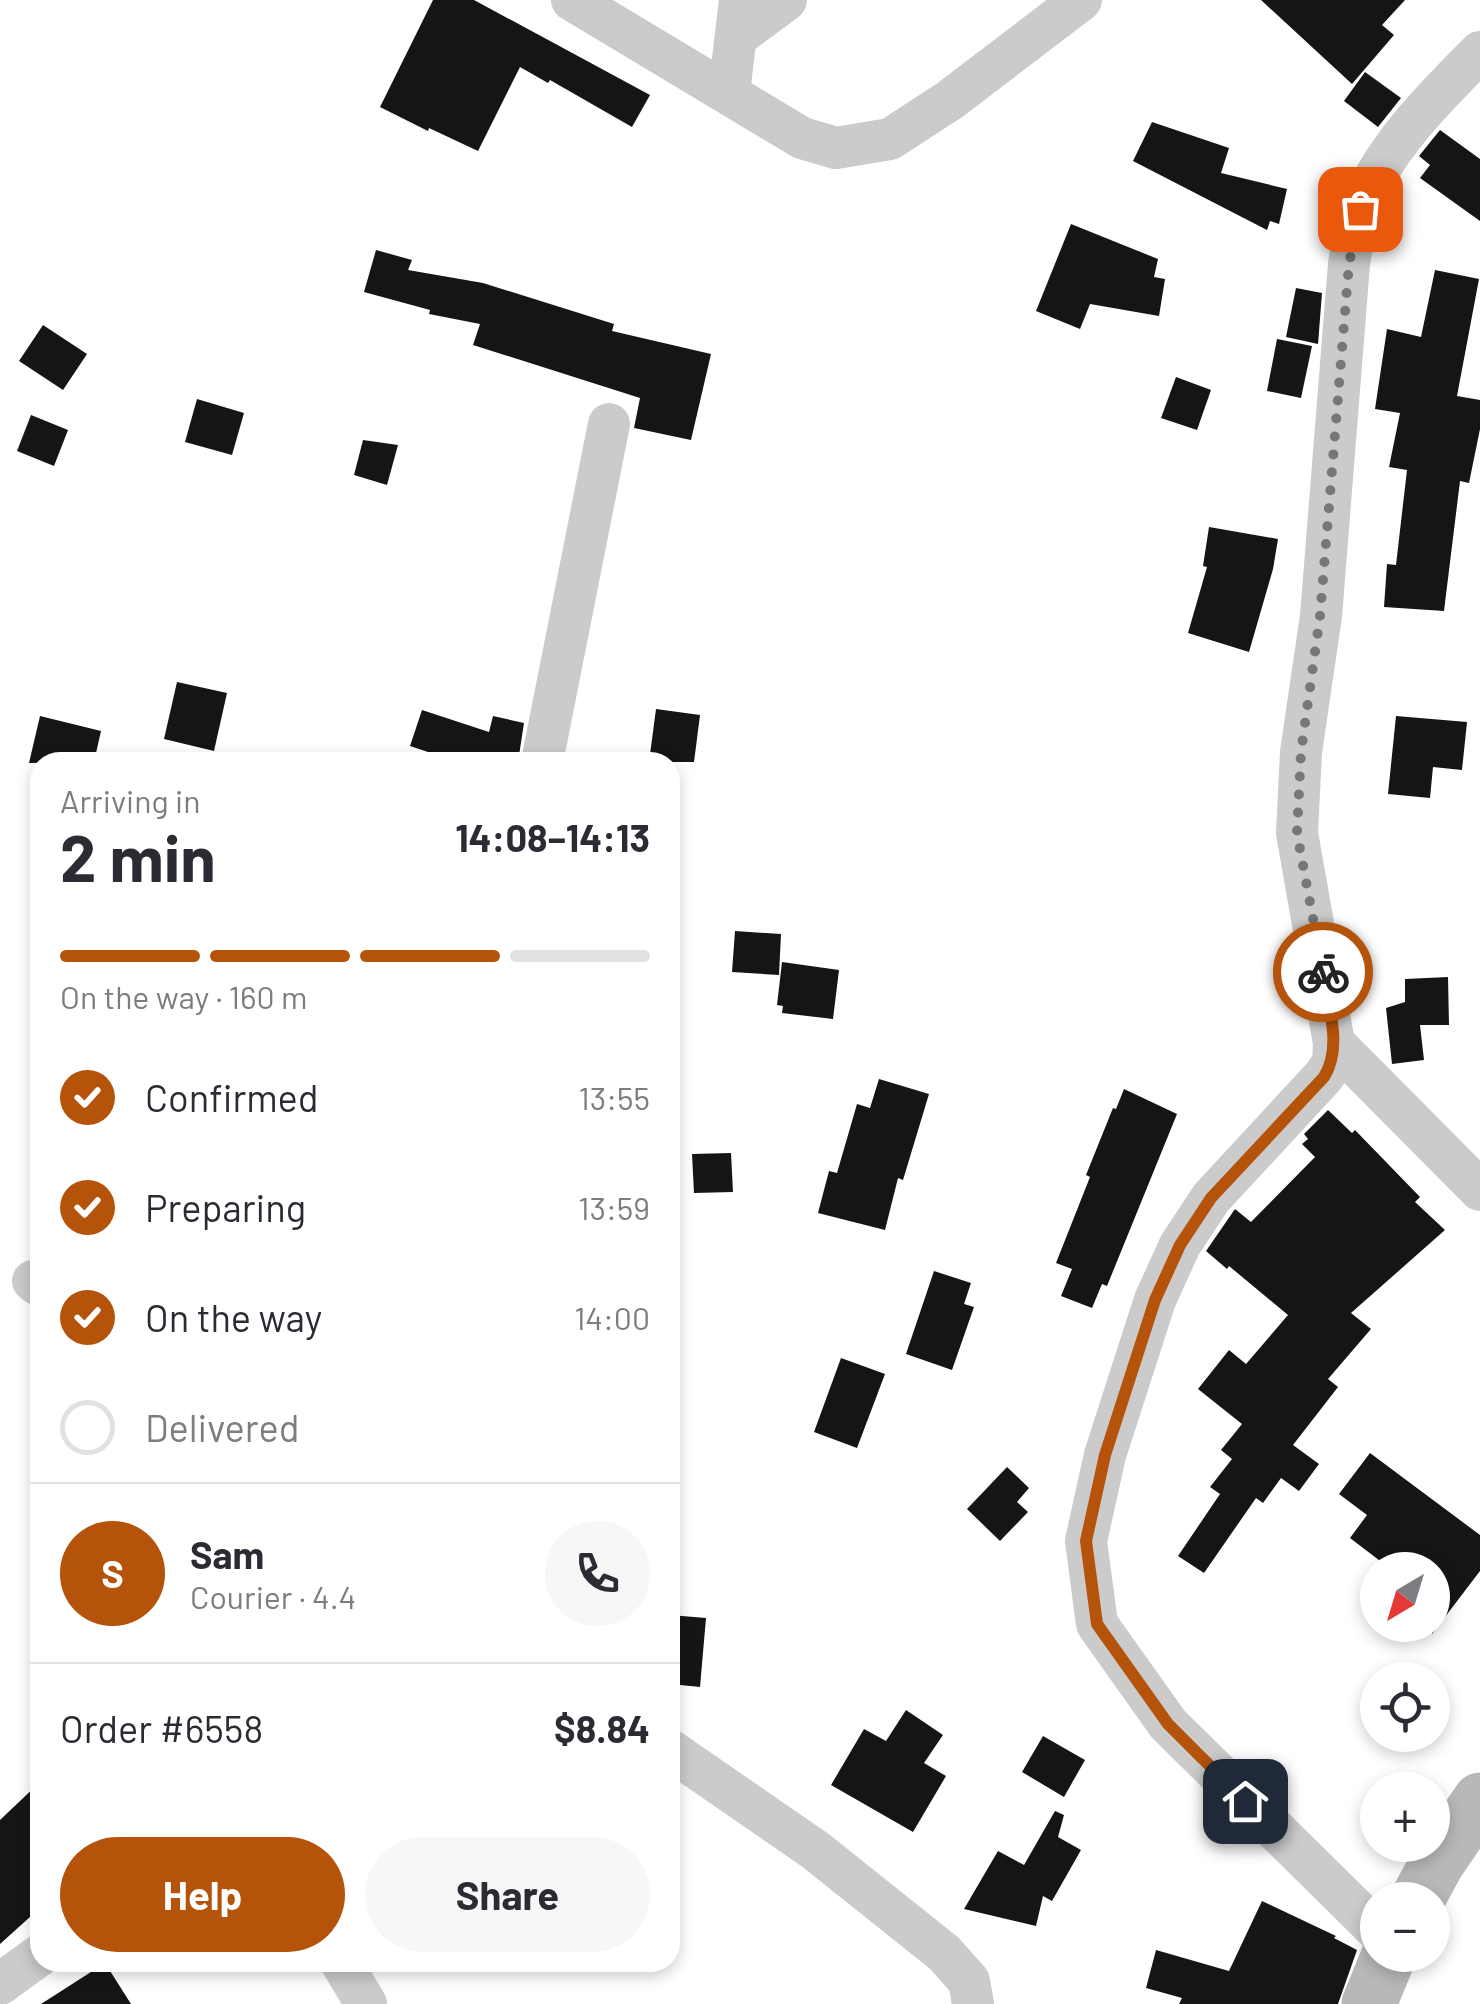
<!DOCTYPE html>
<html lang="en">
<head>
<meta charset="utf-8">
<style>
	:root { --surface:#fff; --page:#f7f7f7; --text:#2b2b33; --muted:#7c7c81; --line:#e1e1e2; --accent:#b45309 }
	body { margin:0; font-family:Barlow,sans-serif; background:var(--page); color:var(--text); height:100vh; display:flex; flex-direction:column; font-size:38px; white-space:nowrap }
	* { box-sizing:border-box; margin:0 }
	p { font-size:32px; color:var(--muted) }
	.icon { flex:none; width:55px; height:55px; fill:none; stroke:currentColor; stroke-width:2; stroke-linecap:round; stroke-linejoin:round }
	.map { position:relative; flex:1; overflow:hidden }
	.details { position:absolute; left:30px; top:752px; width:650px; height:1220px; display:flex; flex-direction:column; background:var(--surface); border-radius:30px; box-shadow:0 5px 15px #0003 }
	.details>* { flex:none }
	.needle { width:65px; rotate:218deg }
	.controls { position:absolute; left:1360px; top:1552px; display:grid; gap:20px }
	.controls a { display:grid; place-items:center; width:90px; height:90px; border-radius:50%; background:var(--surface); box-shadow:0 5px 15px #0003; font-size:50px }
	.pin { position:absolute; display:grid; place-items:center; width:85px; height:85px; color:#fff; margin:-42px; border-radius:20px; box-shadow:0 5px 15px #0006 }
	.courier { position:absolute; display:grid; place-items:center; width:100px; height:100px; margin:-50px; border:8px solid #b45309; border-radius:50%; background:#fff; color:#222; box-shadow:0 2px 12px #0007 }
	.head em { font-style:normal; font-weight:700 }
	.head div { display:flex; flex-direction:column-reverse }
	.head { display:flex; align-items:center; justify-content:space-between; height:170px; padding:0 30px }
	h1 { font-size:65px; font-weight:700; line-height:75px }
	.bar { display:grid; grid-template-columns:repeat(4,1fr); gap:15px 10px; align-content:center; height:120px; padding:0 30px }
	.bar i { height:12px; border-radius:8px; background:var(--line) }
	.bar .active { background:var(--accent) }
	.bar p { grid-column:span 4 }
	.line { display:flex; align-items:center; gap:25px; padding:0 30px; border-top:2px solid var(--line) }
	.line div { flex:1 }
	.round { display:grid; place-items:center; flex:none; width:105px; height:105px; border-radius:52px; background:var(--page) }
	ol { padding:0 30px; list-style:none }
	li { display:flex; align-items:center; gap:30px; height:110px }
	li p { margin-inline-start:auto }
	li .icon { padding:10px; border-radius:50%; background:var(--accent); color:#fff; stroke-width:4 }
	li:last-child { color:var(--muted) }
	li i { width:55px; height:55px; border:5px solid var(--line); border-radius:50% }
	.cta { display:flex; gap:20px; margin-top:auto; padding:20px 30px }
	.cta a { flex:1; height:115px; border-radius:60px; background:var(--accent); color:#fff; font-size:40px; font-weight:700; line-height:115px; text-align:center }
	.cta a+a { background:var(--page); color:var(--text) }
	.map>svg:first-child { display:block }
</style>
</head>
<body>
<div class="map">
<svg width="1480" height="2004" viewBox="0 0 1480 2004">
	<rect width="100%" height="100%" fill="#fff"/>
	<g fill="#151515">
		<path d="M 433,0 L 474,0 L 650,95 L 632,127 L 550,80 L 548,83 L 520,67 L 478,151 L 429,128 L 428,131 L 380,107 Z"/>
		<path d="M 1261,0 L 1405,0 L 1382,25 L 1394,35 L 1352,84 Z"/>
		<path d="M 1365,72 L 1401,98 L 1378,127 L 1344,101 Z"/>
		<path d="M 1152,122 L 1229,148 L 1221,173 L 1287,189 L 1279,224 L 1270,221 L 1267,230 L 1133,161 Z"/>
		<path d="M 1440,130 L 1480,159 L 1480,221 L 1420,178 L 1430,165 L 1419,156 Z"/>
		<path d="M 1071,224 L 1158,259 L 1154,277 L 1165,279 L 1159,316 L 1090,304 L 1080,329 L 1036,311 Z"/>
		<path d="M 376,250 L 412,260 L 408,270 L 483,283 L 614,324 L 612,331 L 711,354 L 691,440 L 634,428 L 640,398 L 473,345 L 480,324 L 429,314 L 430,310 L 364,292 Z"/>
		<path d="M 1435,270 L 1479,279 L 1457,396 L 1480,400 L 1480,429 L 1469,483 L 1460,481 L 1444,611 L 1384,607 L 1387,564 L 1396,565 L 1407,470 L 1389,467 L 1400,413 L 1375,409 L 1387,329 L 1421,337 Z"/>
		<path d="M 1296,288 L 1322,293 L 1318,344 L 1286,337 Z"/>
		<path d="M 43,325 L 87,354 L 63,390 L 19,361 Z"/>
		<path d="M 1277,339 L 1312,346 L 1301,398 L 1267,391 Z"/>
		<path d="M 1176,377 L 1211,390 L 1197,430 L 1161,418 Z"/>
		<path d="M 197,399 L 244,413 L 232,455 L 185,442 Z"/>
		<path d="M 31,415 L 68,430 L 54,466 L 17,451 Z"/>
		<path d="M 363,440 L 398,445 L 387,485 L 354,475 Z"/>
		<path d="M 1209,527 L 1278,539 L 1273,569 L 1249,652 L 1188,633 L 1207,567 L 1203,566 Z"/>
		<path d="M 177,682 L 227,693 L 214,751 L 164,739 Z"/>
		<path d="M 656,709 L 700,715 L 694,762 L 649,762 Z"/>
		<path d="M 422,710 L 489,732 L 493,716 L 524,723 L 518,762 L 428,762 L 431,753 L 410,746 Z"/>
		<path d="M 40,716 L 101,731 L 94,762 L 29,763 Z"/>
		<path d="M 1396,716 L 1467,722 L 1462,770 L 1433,767 L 1430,798 L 1388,794 Z"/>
		<path d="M 735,931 L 781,934 L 779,975 L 732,972 Z"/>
		<path d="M 782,962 L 839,970 L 833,1019 L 782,1013 L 783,1006 L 777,1005 Z"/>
		<path d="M 1448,977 L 1449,1025 L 1420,1025 L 1424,1060 L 1392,1064 L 1386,1008 L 1405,1002 L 1405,979 Z"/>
		<path d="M 879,1079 L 929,1094 L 903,1180 L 898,1178 L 885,1230 L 818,1213 L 829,1171 L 837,1173 L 857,1104 L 870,1108 Z"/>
		<path d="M 1124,1089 L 1177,1114 L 1107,1286 L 1102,1284 L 1092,1308 L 1061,1296 L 1072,1269 L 1056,1263 L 1090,1177 L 1086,1175 L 1113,1108 L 1116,1109 Z"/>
		<path d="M 1328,1110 L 1352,1133 L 1355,1130 L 1420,1197 L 1415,1202 L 1445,1230 L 1351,1313 L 1371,1329 L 1328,1379 L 1338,1387 L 1293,1445 L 1319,1464 L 1299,1491 L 1281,1478 L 1263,1503 L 1256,1498 L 1204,1573 L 1178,1556 L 1220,1494 L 1210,1487 L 1232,1459 L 1221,1450 L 1242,1424 L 1198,1389 L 1229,1350 L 1246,1364 L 1288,1315 L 1229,1266 L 1227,1269 L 1206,1251 L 1235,1209 L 1251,1222 L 1315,1157 L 1302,1144 L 1308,1139 L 1304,1134 Z"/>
		<path d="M 731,1153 L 733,1192 L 694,1193 L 692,1154 Z"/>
		<path d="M 934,1271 L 971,1283 L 964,1304 L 974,1307 L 952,1370 L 906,1354 Z"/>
		<path d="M 841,1358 L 885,1374 L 857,1448 L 814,1432 Z"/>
		<path d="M 1370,1453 L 1480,1535 L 1480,1571 L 1432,1634 L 1432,1570 L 1392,1570 L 1350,1538 L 1367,1515 L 1339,1494 Z"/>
		<path d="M 1007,1467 L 1029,1488 L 1017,1502 L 1028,1512 L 1000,1541 L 967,1509 Z"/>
		<path d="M 670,1615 L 706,1618 L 700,1687 L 670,1684 Z"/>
		<path d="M 906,1710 L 943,1735 L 924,1763 L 946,1776 L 913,1832 L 831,1785 L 864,1729 L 886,1741 Z"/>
		<path d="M 1043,1736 L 1085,1760 L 1064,1797 L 1022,1772 Z"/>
		<path d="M 40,1782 L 40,1908 L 0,1944 L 0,1820 Z"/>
		<path d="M 1055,1811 L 1064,1815 L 1058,1837 L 1081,1850 L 1052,1901 L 1043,1896 L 1036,1926 L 964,1909 L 998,1851 L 1024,1865 Z"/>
		<path d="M 1262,1901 L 1336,1936 L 1334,1938 L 1357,1950 L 1338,2004 L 1179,2004 L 1182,1998 L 1146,1988 L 1156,1950 L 1229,1971 Z"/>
		<path d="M 105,1963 L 131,2004 L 41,2004 Z"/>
	</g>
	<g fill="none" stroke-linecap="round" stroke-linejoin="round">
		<g stroke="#cbcbcb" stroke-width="42">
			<path d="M 572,0 L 802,138 L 836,148 L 890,139 L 950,100 L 1081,0"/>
			<path d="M 736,37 L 786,0"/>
			<path d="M 729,93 L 740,0"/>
			<path d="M 542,762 L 609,424"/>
			<path d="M 1334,1043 L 1480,1190"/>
			<path d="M 33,1281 L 40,1286"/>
			<path d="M 670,1750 L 815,1850 L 944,1953 L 969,1981 L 973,2004"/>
			<path d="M 1378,1931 L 1168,1724 L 1097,1624 L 1086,1541 L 1105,1455 L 1155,1300 L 1180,1245 L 1211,1198 L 1323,1077 L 1333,1063 L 1334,1043 L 1297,833 L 1301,752 L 1321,616 L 1349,264 C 1352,247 1354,228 1360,211 C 1378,153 1438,94 1480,52"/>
			<path d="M 341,1962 L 366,2004"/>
			<path d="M 0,1984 L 40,1955"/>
		</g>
		<g stroke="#b8b8b8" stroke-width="55">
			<path d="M 1417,1900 L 1437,1863 L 1480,1800"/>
			<path d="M 1369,2004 L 1389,1955"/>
		</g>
	</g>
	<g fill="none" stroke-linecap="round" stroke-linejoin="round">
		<path stroke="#777" stroke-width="10" stroke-dasharray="0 18" d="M 1323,972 L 1297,833 L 1301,752 L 1320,616 L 1349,264 L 1360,209"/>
		<path stroke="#b45309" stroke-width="12" d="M 1245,1801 L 1168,1724 L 1097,1624 L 1086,1541 L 1105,1455 L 1155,1300 L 1180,1245 L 1211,1198 L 1324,1077 C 1343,1047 1328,1006 1323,972"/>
	</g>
</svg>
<div class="controls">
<a><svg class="needle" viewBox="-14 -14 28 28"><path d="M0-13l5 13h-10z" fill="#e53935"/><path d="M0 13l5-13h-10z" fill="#7c7c81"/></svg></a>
<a><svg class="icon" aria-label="locate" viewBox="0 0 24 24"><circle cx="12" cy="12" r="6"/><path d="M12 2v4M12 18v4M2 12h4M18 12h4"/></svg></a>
<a>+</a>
<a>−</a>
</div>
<div class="pin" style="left:1360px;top:209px;background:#ea580c"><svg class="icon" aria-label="bag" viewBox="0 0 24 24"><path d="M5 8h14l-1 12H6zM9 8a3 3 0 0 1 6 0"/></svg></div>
<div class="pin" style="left:1245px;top:1801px;background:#1f2937"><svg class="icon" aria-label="home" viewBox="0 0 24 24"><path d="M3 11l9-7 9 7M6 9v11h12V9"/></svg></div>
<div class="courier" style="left:1323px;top:972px"><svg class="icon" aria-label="bike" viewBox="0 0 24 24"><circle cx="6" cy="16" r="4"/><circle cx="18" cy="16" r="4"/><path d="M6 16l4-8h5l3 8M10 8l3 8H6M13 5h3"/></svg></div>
<section class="details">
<div class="head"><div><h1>2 min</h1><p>Arriving in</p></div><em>14:08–14:13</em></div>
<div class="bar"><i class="active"></i><i class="active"></i><i class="active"></i><i></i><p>On the way · 160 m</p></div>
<ol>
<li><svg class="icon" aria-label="check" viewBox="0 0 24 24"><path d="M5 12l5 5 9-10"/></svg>Confirmed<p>13:55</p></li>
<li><svg class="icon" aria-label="check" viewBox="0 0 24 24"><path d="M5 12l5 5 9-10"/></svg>Preparing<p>13:59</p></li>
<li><svg class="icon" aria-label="check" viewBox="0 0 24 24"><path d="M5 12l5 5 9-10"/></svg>On the way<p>14:00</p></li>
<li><i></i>Delivered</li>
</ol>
<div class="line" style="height:180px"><b class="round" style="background:var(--accent);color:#fff">S</b><div><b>Sam</b><p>Courier · 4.4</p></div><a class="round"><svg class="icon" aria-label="phone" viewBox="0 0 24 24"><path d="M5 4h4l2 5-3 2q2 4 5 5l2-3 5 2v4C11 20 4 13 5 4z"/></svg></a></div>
<div class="line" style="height:130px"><div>Order #6558</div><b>$8.84</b></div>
<div class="cta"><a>Help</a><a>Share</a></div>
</section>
</div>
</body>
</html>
